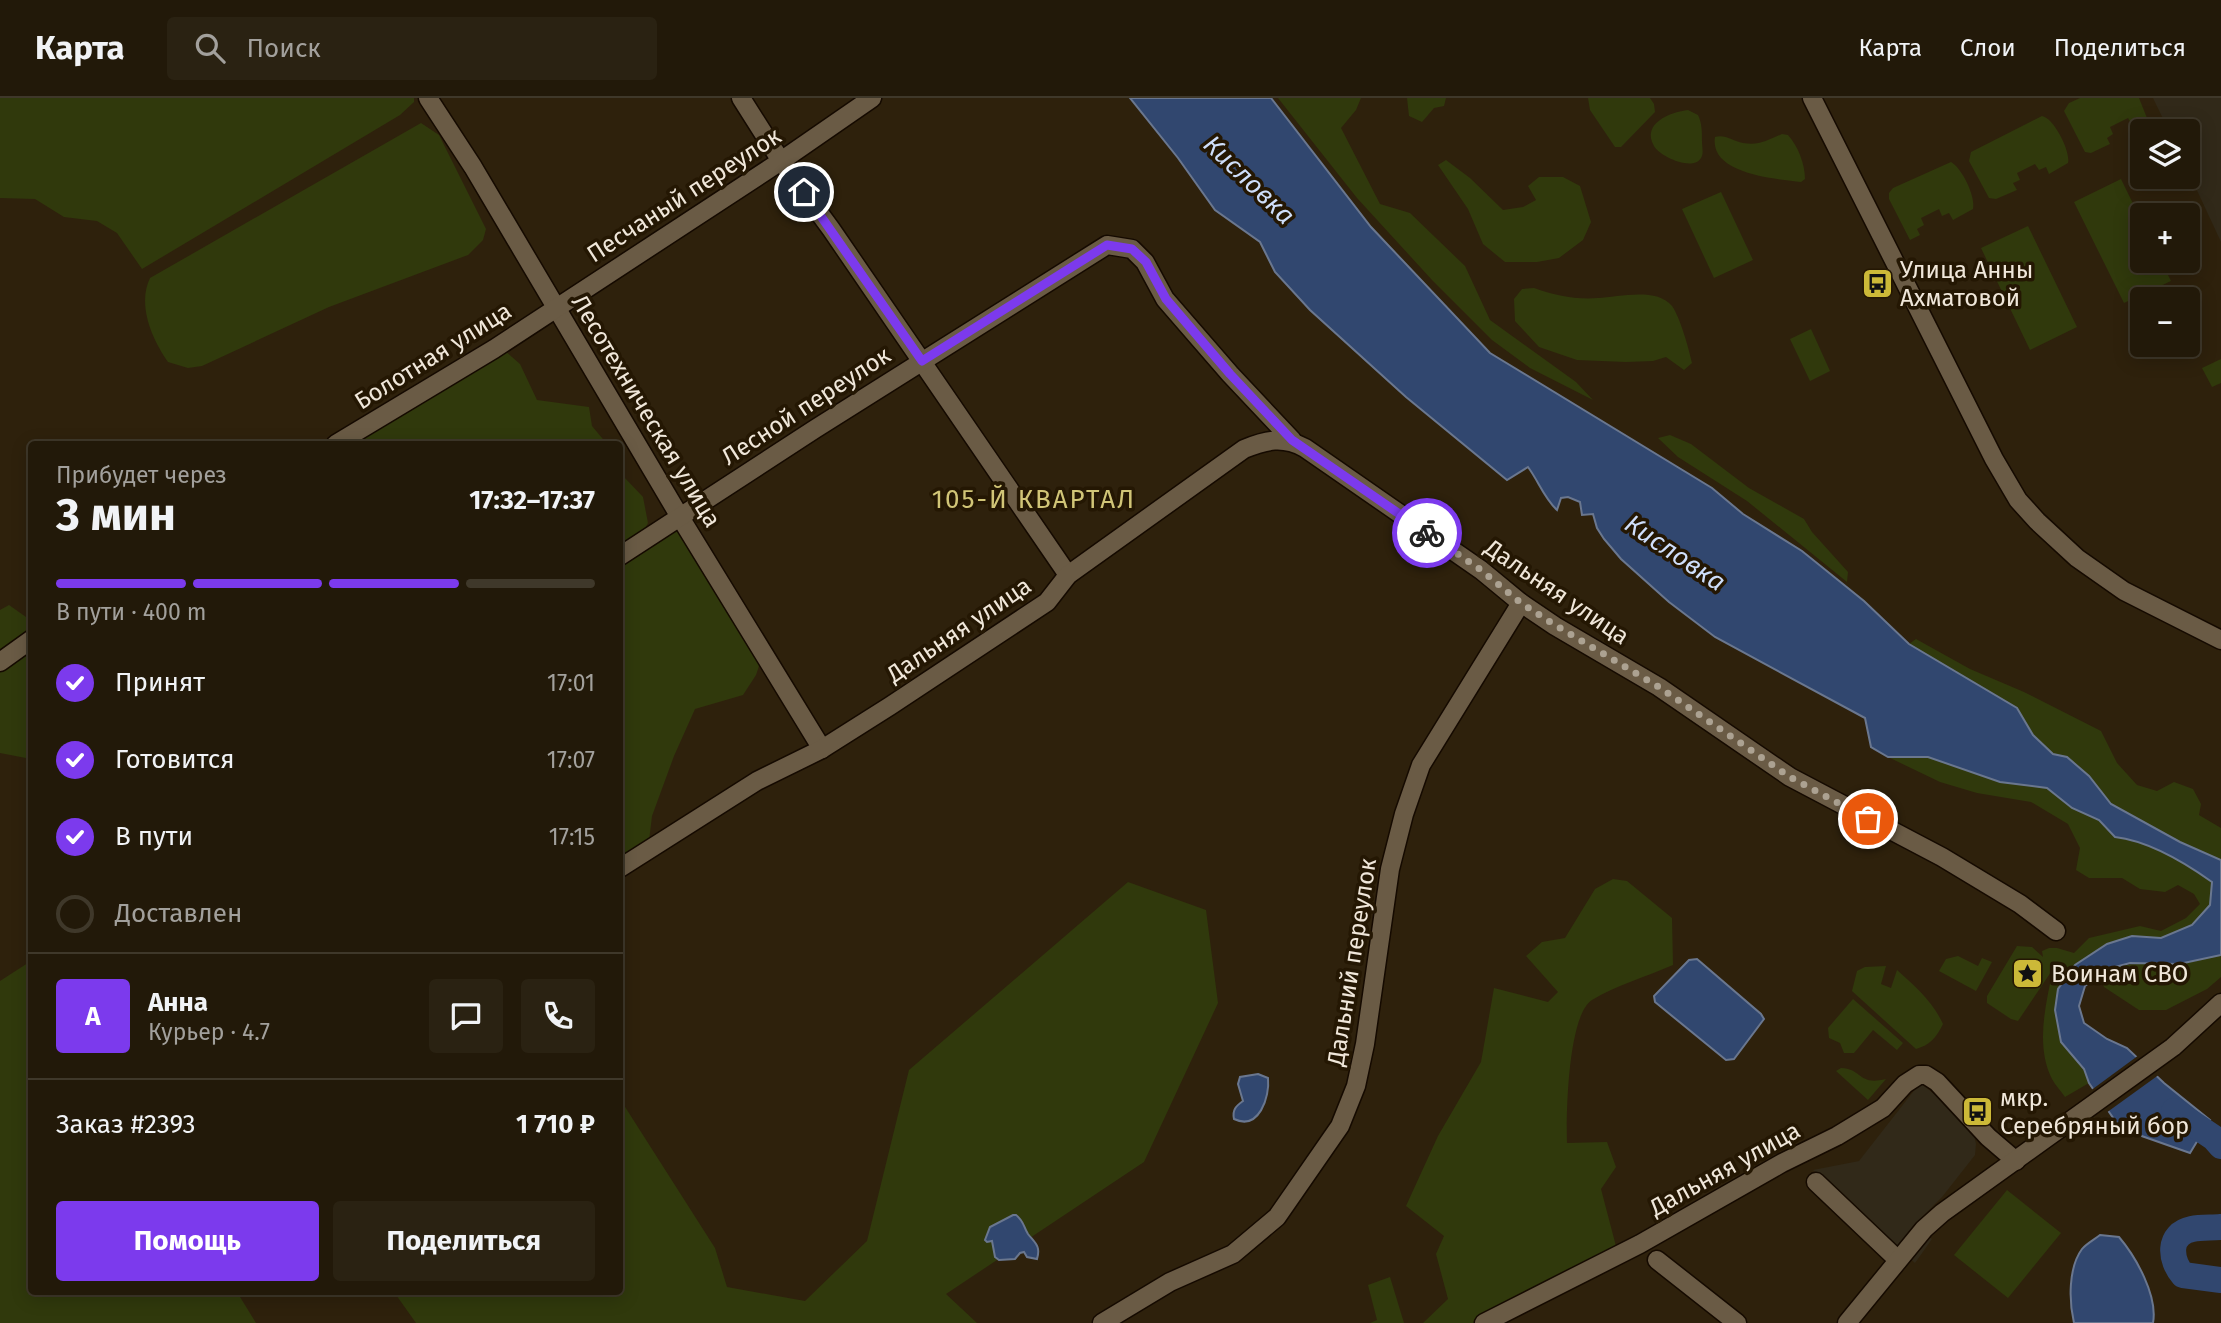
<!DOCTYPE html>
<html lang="ru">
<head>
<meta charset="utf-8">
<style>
	:root { --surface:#221909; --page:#2a2212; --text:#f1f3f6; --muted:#a2a09c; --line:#3f382a; --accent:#7c3aed }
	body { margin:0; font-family:"Fira Sans",sans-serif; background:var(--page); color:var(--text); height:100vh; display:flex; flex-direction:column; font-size:26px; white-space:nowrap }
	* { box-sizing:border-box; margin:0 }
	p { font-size:23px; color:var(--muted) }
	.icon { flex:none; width:38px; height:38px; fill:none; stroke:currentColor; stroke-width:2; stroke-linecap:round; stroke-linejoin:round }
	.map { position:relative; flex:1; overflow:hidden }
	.sheet { position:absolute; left:28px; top:343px; width:595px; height:854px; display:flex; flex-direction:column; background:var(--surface); border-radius:7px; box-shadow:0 4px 18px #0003,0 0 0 2px var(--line) }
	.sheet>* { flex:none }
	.tools { position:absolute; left:2130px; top:21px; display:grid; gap:14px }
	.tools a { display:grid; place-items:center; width:70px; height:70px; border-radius:7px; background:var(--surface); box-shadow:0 4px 18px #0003,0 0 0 2px var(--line); font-size:35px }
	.pin { position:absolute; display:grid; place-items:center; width:60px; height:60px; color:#fff; margin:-30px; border:4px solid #fff; border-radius:50%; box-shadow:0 2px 7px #0007 }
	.courier { position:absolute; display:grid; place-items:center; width:70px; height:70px; margin:-35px; border:5px solid #7c3aed; border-radius:50%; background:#fff; color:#222; box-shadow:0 2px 9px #0007 }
	.summary em { font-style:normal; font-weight:700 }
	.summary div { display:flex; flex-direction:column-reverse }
	.summary { display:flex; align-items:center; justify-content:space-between; height:119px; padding:0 28px }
	h1 { font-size:46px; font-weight:700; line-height:52px }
	.bar { display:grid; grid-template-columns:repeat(4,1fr); gap:10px 7px; align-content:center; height:84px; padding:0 28px }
	.bar i { height:9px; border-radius:5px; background:var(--line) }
	.bar .active { background:var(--accent) }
	.bar p { grid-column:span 4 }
	.line { display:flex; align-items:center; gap:18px; padding:0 28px; border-top:2px solid var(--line) }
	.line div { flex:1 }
	.round { display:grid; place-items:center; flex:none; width:74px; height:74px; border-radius:7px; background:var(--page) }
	ol { padding:0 28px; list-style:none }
	li { display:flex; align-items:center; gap:21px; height:77px }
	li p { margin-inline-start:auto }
	li .icon { padding:7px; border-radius:50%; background:var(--accent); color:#fff; stroke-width:4 }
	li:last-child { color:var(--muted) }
	li i { width:38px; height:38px; border:4px solid var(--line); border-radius:50% }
	.primary-button { display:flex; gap:14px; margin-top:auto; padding:14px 28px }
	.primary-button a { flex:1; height:80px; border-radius:7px; background:var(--accent); color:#fff; font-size:28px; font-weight:700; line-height:80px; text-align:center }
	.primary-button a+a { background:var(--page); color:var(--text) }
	header { display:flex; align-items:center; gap:42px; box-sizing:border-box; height:98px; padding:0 35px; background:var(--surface); border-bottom:2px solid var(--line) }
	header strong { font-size:33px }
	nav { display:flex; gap:38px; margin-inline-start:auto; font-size:24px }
	.search { width:490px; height:63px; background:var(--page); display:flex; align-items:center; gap:18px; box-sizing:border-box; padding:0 24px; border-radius:7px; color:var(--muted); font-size:26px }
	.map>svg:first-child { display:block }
</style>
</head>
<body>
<header>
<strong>Карта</strong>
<div class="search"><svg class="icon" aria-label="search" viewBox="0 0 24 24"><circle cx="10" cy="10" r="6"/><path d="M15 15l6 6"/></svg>Поиск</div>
<nav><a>Карта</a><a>Слои</a><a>Поделиться</a></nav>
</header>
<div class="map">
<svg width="2221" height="1225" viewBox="0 0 2221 1225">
	<rect width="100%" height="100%" fill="#2e210c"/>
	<g fill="#312919">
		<path d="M 2153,0 L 2221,0 L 2221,144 L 2188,73 L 2188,33 L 2169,33 Z"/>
		<path d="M 1920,985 L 1951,1009 L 1974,1037 L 1976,1046 L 1975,1057 L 1942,1099 L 1914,1127 L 1932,1141 L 1915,1165 L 1813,1072 L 1859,1063 Z"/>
	</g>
	<g fill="#30390c">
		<path d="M 0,0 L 414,0 L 414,4 L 400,17 L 142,171 L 117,135 L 97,123 L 64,119 L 35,101 L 0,100 Z"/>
		<path d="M 1278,0 L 1361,0 L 1356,12 L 1341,30 L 1380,106 L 1410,115 L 1465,168 L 1490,222 L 1576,284 L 1593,302 L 1530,270 L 1492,242 L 1432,182 L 1357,100 Z"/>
		<path d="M 1407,0 L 1446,0 L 1444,8 L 1434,10 L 1422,24 L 1409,18 Z"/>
		<path d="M 1588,0 L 1650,0 L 1654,6 L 1655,14 L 1621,49 L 1615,49 L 1590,12 Z"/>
		<path d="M 2080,0 L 2139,0 L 2149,25 L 2141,27 L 2139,24 L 2132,27 L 2128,20 L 2110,29 L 2113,36 L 2107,40 L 2110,46 L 2091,55 L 2085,54 L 2064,13 L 2069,5 Z"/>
		<path d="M 1688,12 L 1698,17 C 1702,25 1702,34 1702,44 C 1702,49 1704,56 1701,60 C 1693,74 1659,58 1654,48 C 1641,25 1671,14 1688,12 Z"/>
		<path d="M 2042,18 C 2054,20 2071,54 2068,65 L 2049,76 L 2046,69 L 2039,72 L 2035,66 L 2017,75 L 2020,82 L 2013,85 L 2017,92 L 1996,101 L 1989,100 L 1969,63 L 1971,54 Z"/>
		<path d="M 421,25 L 439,37 L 486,131 L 483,142 L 468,157 L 329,209 L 202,268 L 188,270 L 168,264 C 152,241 137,207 150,180 Z"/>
		<path d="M 1782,36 L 1788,37 C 1798,48 1805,66 1805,81 L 1801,84 C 1775,81 1709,76 1715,39 C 1725,36 1733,43 1743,45 C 1759,48 1768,42 1782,36 Z"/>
		<path d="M 1446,62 L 1470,80 L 1503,112 L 1523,109 L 1536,102 L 1528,88 L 1539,79 L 1563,79 L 1580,88 L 1591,124 L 1583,142 L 1559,160 L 1537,164 L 1505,164 L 1483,146 L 1468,111 L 1438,67 Z"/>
		<path d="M 1951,64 C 1962,70 1976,99 1973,111 L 1953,122 L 1949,115 L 1942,118 L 1939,111 L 1921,120 L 1924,127 L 1917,131 L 1920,137 L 1910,142 L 1889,101 L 1889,95 L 1893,90 Z"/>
		<path d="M 2121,81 L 2142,124 L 2142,163 L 2161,163 L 2171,183 L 2124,205 L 2074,104 Z"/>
		<path d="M 1721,94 L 1753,162 L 1714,180 L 1682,111 Z"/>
		<path d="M 2028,128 L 2077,229 L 2030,252 L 1981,150 Z"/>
		<path d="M 1534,190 C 1554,197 1576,202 1598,200 C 1618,199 1657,189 1672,208 C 1680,219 1689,251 1692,265 L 1684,272 L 1666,259 L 1653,263 L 1626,264 L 1577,262 L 1539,249 L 1515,223 L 1514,201 L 1522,191 Z"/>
		<path d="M 1811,231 L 1830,273 L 1810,283 L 1790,241 Z"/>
		<path d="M 504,252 L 520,266 L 537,302 L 589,309 L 592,328 L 607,346 L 354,346 L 480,270 Z"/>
		<path d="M 2221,261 L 2221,285 L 2212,289 L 2202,270 Z"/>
		<path d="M 1670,337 L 1691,346 L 1749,390 L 1804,421 L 1812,434 L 1848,474 L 1847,484 L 1747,403 L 1678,359 L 1658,340 Z"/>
		<path d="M 620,372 L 623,378 L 643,399 L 648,425 L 641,438 L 620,455 Z"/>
		<path d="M 677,433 L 700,440 L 755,548 L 759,568 L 756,577 L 743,597 L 695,611 L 674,658 L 652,718 L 648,751 L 620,772 L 620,470 Z"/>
		<path d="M 9,507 L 26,519 L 31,519 L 31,661 L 0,655 L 0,512 Z"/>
		<path d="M 1916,541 L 1970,571 L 2024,594 L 2101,633 L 2117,665 L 2137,687 L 2157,693 L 2174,684 L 2193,691 L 2201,706 L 2199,717 L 2221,730 L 2221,762 L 2180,744 L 2111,706 L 2089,678 L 2067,659 L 2053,657 L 2033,637 L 2017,610 L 1909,546 Z"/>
		<path d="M 1888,659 L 1928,659 L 2000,684 L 2047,690 L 2072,710 L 2099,722 L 2115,739 C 2149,744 2184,764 2212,784 L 2210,807 L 2192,827 L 2161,840 L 2132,838 L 2075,867 L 2085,971 L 2089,985 L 2065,999 C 2061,993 2055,987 2052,981 C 2035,947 2046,906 2053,871 L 2018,923 L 2011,921 L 1987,905 L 1987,898 L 2017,848 L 2032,849 L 2043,859 L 2042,853 L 2049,850 L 2057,850 L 2074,855 L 2089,840 L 2140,828 L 2161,833 L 2186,820 L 2200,806 L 2194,796 L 2178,787 L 2165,794 L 2140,791 L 2122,780 L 2089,780 L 2076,772 L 2080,750 L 2068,726 L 2031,704 L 1977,695 L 1940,684 Z"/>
		<path d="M 1613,781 L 1627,783 L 1672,820 L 1673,867 C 1648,878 1614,888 1592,902 C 1568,917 1566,1016 1567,1045 L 1607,1044 L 1616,1069 L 1601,1091 L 1617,1152 L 1476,1225 L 1423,1225 L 1448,1201 L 1436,1156 L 1444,1138 L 1406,1108 L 1438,1038 L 1481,964 L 1494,890 L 1548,904 L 1558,894 L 1526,858 L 1542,844 L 1565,840 L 1595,791 Z"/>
		<path d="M 1128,784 L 1206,812 L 1218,905 L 1144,1064 L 946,1196 L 977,1225 L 416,1225 L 394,1194 L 620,1194 L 620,1001 L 715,1150 L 727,1189 L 805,1203 L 867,1143 L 909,972 Z"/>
		<path d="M 2221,857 L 2221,879 L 2207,891 L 2166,912 L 2139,912 L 2104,889 L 2098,878 C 2123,860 2150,868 2178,866 C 2192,865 2207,860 2221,857 Z"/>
		<path d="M 1958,858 L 1978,868 L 1982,860 L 1992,864 L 1976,893 L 1939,873 L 1946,861 Z"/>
		<path d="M 31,863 L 32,1194 L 237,1194 L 256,1225 L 0,1225 L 0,883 Z"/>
		<path d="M 1886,868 L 1881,886 L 1891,890 L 1897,872 C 1915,888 1933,904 1943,926 C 1936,940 1930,947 1916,951 L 1852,893 L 1857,873 L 1865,869 Z"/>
		<path d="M 1853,901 L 1903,945 L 1897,952 L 1873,932 L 1854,955 L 1844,955 L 1840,945 L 1829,940 L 1828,930 Z"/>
		<path d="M 1841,970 C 1863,971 1858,988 1886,981 L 1868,1002 L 1836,973 Z"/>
		<path d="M 2007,1092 L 2061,1135 L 2008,1200 L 1954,1157 Z"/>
		<path d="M 1390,1179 L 1404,1225 L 1370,1225 L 1377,1222 L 1368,1187 Z"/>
	</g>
	<g fill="#31476f" stroke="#6a778f" stroke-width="2">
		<path d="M 1130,0 L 1271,0 L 1371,129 L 1490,255 L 1712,390 L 1743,416 L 1802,453 L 1864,503 L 1909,546 L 2017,610 L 2033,637 L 2053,656 L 2067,659 L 2089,678 L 2111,706 L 2180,744 L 2221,762 L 2221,857 L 2179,866 L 2130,865 L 2108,871 L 2085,888 L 2079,908 L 2084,925 L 2107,941 L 2127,950 L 2164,985 L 2210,1022 L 2190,1055 L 2136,1036 L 2116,1024 L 2089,985 L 2084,971 L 2061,944 L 2055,912 L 2058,891 L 2075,867 L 2107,846 L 2132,838 L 2161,840 L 2192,827 L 2210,807 L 2212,784 C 2184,764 2149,743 2115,739 L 2099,722 L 2072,710 L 2047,690 L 2000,684 L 1928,659 L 1888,659 L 1871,649 L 1865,620 L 1715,539 L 1669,504 L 1621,461 L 1604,441 L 1597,430 L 1593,416 L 1582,417 L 1580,404 L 1568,399 L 1561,400 L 1557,412 C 1544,400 1539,384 1528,369 L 1507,382 L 1406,299 L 1310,212 L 1275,174 L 1260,144 L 1215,112 L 1178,60 Z"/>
		<path d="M 1697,861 L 1761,916 L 1764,921 L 1734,961 L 1726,962 L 1655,904 L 1654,898 L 1689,862 Z"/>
		<path d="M 1258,976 L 1268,980 C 1270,999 1259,1033 1234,1021 C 1232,1012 1236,1008 1243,1003 L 1238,986 L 1240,979 Z"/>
		<path d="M 1013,1117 L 1016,1117 C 1024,1123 1023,1128 1028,1136 C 1035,1145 1041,1148 1037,1161 L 1027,1159 L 1024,1154 L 1020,1155 L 1015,1161 L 999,1162 L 995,1159 L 992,1143 L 987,1144 L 985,1142 L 990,1129 Z"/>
		<path d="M 2100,1137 L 2119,1139 C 2136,1159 2158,1198 2153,1225 L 2074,1225 C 2069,1204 2068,1170 2082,1151 C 2086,1146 2095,1141 2100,1137 Z"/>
	</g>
	<path fill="#2e210c" d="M 2139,957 L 2160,976 L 2106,1015 L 2090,993 Z"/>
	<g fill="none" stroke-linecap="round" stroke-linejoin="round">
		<g stroke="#31476f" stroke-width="26">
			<path d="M 2174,1013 L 2214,1040 L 2221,1048"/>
			<path d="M 2221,1129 C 2212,1130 2201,1129 2192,1131 C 2167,1136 2170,1162 2183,1177 L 2221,1182"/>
		</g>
		<defs>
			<g id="minor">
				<path d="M 428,0 L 473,69 L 680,419 L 822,651"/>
				<path d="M 741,0 L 781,63 L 831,131 L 1068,477"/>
				<path d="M 1812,0 L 1994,361 L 2018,402 L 2037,423 L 2077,460 L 2124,493 L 2221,542"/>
				<path d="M 336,346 L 494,251 L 781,63 L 872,0"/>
				<path d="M 620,458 L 815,331 L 1107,147 L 1132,151 L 1145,164 L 1165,201 L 1230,276 L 1292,342"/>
				<path d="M 0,564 L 32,541"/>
				<path d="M 620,770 L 757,683 L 822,651 L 890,608 L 1047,504 L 1068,477 L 1244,351 C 1266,342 1283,338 1305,350 L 1481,472 L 1521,505 L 1555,528 L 1659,589 L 1790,679 L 1942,759 L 2020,806 L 2056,833"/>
				<path d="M 1816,1084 L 1898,1162"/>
				<path d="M 1657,1162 L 1737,1225"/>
				<path d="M 1102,1225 L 1170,1184 L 1233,1156 L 1277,1119 L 1340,1028 L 1356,988 L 1365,946 L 1390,771 L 1404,716 L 1421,667 L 1521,505"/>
				<path d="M 1484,1225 L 1640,1146 L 1782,1065 L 1837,1038 L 1883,1010 L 1905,986 L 1919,977 L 1926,977 L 1937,984 L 1988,1039 L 2016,1063"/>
				<path d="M 1847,1225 L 1924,1131 L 1942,1115 L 2173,949 L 2221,905"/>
			</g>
		</defs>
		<use href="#minor" stroke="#150a00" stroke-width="21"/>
		<use href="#minor" stroke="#6a5b45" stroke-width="18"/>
	</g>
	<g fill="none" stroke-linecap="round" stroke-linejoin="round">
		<path stroke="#aca292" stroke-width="7" stroke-dasharray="0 12.6" d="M 1427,435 L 1481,472 L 1521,505 L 1555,527 L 1659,589 L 1790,679 L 1868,721"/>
		<path stroke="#7c3aed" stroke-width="9" d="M 804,94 L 922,263 L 1107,147 L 1132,151 L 1146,164 L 1166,201 L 1230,276 L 1292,342 L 1427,435"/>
	</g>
	<defs>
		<symbol id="bus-square" viewBox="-11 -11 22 22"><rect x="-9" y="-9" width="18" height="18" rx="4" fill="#ccb938" stroke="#241703"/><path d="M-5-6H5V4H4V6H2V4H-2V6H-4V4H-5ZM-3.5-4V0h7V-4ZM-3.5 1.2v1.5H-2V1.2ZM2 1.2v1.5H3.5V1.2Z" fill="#111"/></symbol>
		<symbol id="sight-square" viewBox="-11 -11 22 22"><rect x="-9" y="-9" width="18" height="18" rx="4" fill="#ccb938" stroke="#241703"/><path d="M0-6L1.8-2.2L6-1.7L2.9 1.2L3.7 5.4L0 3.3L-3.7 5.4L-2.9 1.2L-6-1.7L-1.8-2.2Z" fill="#111"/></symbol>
	</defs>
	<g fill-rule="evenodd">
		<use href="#bus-square" x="1860" y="168" width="35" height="35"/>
		<use href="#sight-square" x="2010" y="858" width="35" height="35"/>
		<use href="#bus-square" x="1960" y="996" width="35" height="35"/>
	</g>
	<g text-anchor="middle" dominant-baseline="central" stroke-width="7" stroke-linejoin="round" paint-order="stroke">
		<g font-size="24" fill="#f0e7da" stroke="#241703">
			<text transform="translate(684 97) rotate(-33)">Песчаный переулок</text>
			<text transform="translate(433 258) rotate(-32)">Болотная улица</text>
			<text transform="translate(806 308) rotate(-33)">Лесной переулок</text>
			<text transform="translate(646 313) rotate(59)">Лесотехническая улица</text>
			<text transform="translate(1557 494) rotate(34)">Дальняя улица</text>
			<text transform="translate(959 532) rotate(-34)">Дальняя улица</text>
			<text transform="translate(1352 864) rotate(-81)">Дальний переулок</text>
			<text transform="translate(1725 1071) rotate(-29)">Дальняя улица</text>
		</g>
		<g font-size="24" fill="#f0e7da" stroke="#241703" text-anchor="start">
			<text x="1900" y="172">Улица Анны<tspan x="1900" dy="28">Ахматовой</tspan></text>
			<text x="2051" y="876">Воинам СВО</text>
			<text x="2000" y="1000">мкр.<tspan x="2000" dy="28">Серебряный бор</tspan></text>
		</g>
		<g font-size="26" font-style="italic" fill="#cfdffb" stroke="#241703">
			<text transform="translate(1249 82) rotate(44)">Кисловка</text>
			<text transform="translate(1675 455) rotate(34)">Кисловка</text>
		</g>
		<g font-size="26" letter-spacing="2" fill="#d1c577" stroke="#241703">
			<text x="1034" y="401">105-Й КВАРТАЛ</text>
		</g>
	</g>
</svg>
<div class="tools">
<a><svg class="icon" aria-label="layers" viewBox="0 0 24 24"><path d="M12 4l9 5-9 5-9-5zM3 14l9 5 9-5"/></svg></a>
<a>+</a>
<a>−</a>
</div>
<div class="pin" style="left:1868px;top:721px;background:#ea580c"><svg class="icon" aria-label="bag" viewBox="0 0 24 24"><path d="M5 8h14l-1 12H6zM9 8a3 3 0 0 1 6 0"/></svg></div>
<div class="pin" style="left:804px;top:94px;background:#1f2937"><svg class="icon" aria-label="home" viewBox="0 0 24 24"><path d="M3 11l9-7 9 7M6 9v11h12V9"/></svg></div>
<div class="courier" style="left:1427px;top:435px"><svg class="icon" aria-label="bike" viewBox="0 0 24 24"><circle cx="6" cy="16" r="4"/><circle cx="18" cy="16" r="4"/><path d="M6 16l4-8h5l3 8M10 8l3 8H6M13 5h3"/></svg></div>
<section class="sheet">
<div class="summary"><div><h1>3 мин</h1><p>Прибудет через</p></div><em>17:32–17:37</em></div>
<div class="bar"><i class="active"></i><i class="active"></i><i class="active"></i><i></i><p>В пути · 400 m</p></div>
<ol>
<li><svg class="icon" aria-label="check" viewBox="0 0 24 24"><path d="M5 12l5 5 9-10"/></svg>Принят<p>17:01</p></li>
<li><svg class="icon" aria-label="check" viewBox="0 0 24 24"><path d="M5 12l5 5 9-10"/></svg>Готовится<p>17:07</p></li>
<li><svg class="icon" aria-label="check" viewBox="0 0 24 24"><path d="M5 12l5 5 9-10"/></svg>В пути<p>17:15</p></li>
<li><i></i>Доставлен</li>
</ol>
<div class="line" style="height:126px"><b class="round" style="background:var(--accent);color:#fff">А</b><div><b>Анна</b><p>Курьер · 4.7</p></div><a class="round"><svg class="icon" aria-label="chat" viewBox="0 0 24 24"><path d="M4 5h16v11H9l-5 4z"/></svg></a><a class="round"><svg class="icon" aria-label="phone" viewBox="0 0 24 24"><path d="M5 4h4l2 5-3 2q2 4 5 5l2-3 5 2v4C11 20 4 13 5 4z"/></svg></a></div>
<div class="line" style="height:91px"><div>Заказ #2393</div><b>1 710 ₽</b></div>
<div class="primary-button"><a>Помощь</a><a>Поделиться</a></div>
</section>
</div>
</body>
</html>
